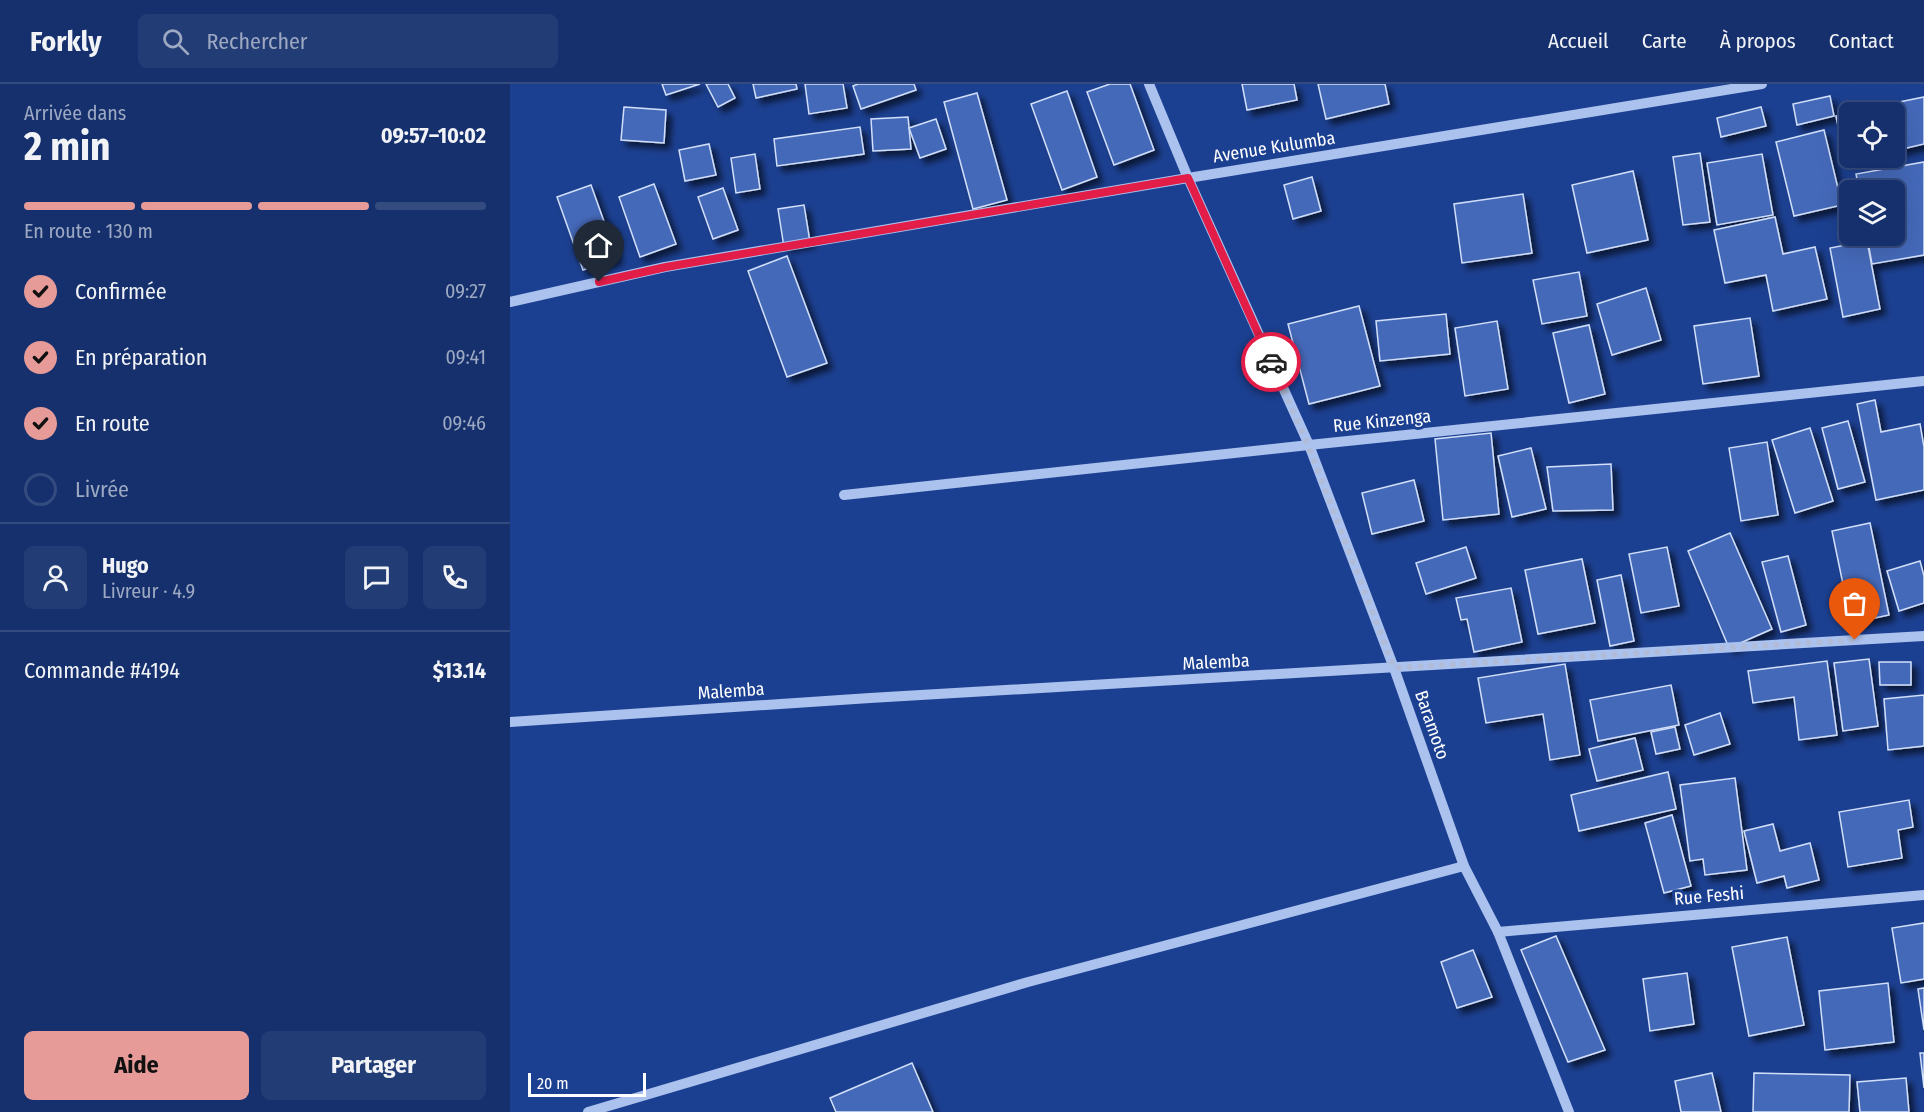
<!DOCTYPE html>
<html lang="fr">
<head>
<meta charset="utf-8">
<style>
	:root { --surface:#15306d; --page:#223c75; --text:#f1f3f6; --muted:#9da9c2; --line:#344b80; --accent:#e69b98 }
	body { margin:0; font-family:"Fira Sans Condensed",sans-serif; background:var(--page); color:var(--text); height:100vh; display:flex; flex-direction:column; font-size:22px; white-space:nowrap }
	* { box-sizing:border-box; margin:0 }
	p { font-size:20px; color:var(--muted) }
	.icon { flex:none; width:33px; height:33px; fill:none; stroke:currentColor; stroke-width:2; stroke-linecap:round; stroke-linejoin:round }
	.map { position:relative; flex:1; overflow:hidden }
	.sheet { display:flex; flex-direction:column; background:var(--surface); width:510px }
	.sheet>* { flex:none }
	.controls { position:absolute; left:1329px; top:18px; display:grid; gap:12px }
	.controls a { display:grid; place-items:center; width:66px; height:66px; border-radius:9px; background:var(--surface); box-shadow:0 6px 24px #0002,0 0 0 2px var(--line); font-size:30px }
	.scale { position:absolute; left:18px; bottom:15px; width:118px; box-sizing:border-box; padding-left:6px; border:3px solid #fff; border-top:0; font-size:16px; line-height:21px; white-space:nowrap; color:#fff; -webkit-text-stroke:4px #1c4091; paint-order:stroke }
	.pin { position:absolute; display:grid; place-items:center; width:51px; height:51px; color:#fff; margin:-62px -26px; border-radius:50% 50% 50% 0; rotate:-45deg; box-shadow:0 0 6px #0007 }
	.pin .icon { rotate:45deg }
	.courier { position:absolute; display:grid; place-items:center; width:60px; height:60px; margin:-30px; border:4px solid #e11d48; border-radius:50%; background:#fff; color:#222; box-shadow:0 2px 8px #0007 }
	.overview em { font-style:normal; font-weight:700 }
	.overview div { display:flex; flex-direction:column-reverse }
	.overview { display:flex; align-items:center; justify-content:space-between; height:102px; padding:0 24px }
	h1 { font-size:39px; font-weight:700; line-height:45px }
	.bar { display:grid; grid-template-columns:repeat(4,1fr); gap:9px 6px; align-content:center; height:72px; padding:0 24px }
	.bar i { height:8px; border-radius:4px; background:var(--line) }
	.bar .active { background:var(--accent) }
	.bar p { grid-column:span 4 }
	.line { display:flex; align-items:center; gap:15px; padding:0 24px; border-top:2px solid var(--line) }
	.line div { flex:1 }
	.round { display:grid; place-items:center; flex:none; width:63px; height:63px; border-radius:9px; background:var(--page) }
	ol { padding:0 24px; list-style:none }
	li { display:flex; align-items:center; gap:18px; height:66px }
	li p { margin-inline-start:auto }
	li .icon { padding:6px; border-radius:50%; background:var(--accent); color:#111; stroke-width:4 }
	li:last-child { color:var(--muted) }
	li i { width:33px; height:33px; border:3px solid var(--line); border-radius:50% }
	.cta { display:flex; gap:12px; margin-top:auto; padding:12px 24px }
	.cta a { flex:1; height:69px; border-radius:9px; background:var(--accent); color:#111; font-size:24px; font-weight:700; line-height:69px; text-align:center }
	.cta a+a { background:var(--page); color:var(--text) }
	header { display:flex; align-items:center; gap:36px; box-sizing:border-box; height:84px; padding:0 30px; background:var(--surface); border-bottom:2px solid var(--line) }
	header strong { font-size:28px }
	nav { display:flex; gap:33px; margin-inline-start:auto; font-size:21px }
	.search { width:420px; height:54px; background:var(--page); display:flex; align-items:center; gap:15px; box-sizing:border-box; padding:0 21px; border-radius:9px; color:var(--muted); font-size:22px }
	main { display:flex; flex:1; min-height:0 }
	.map>svg:first-child { display:block }
</style>
</head>
<body>
<header>
<strong>Forkly</strong>
<div class="search"><svg class="icon" aria-label="search" viewBox="0 0 24 24"><circle cx="10" cy="10" r="6"/><path d="M15 15l6 6"/></svg>Rechercher</div>
<nav><a>Accueil</a><a>Carte</a><a>À propos</a><a>Contact</a></nav>
</header>
<main>
<section class="sheet">
<div class="overview"><div><h1>2 min</h1><p>Arrivée dans</p></div><em>09:57–10:02</em></div>
<div class="bar"><i class="active"></i><i class="active"></i><i class="active"></i><i></i><p>En route · 130 m</p></div>
<ol>
<li><svg class="icon" aria-label="check" viewBox="0 0 24 24"><path d="M5 12l5 5 9-10"/></svg>Confirmée<p>09:27</p></li>
<li><svg class="icon" aria-label="check" viewBox="0 0 24 24"><path d="M5 12l5 5 9-10"/></svg>En préparation<p>09:41</p></li>
<li><svg class="icon" aria-label="check" viewBox="0 0 24 24"><path d="M5 12l5 5 9-10"/></svg>En route<p>09:46</p></li>
<li><i></i>Livrée</li>
</ol>
<div class="line" style="height:108px"><a class="round"><svg class="icon" aria-label="person" viewBox="0 0 24 24"><circle cx="12" cy="8" r="4"/><path d="M4 21q1-7 8-7t8 7"/></svg></a><div><b>Hugo</b><p>Livreur · 4.9</p></div><a class="round"><svg class="icon" aria-label="chat" viewBox="0 0 24 24"><path d="M4 5h16v11H9l-5 4z"/></svg></a><a class="round"><svg class="icon" aria-label="phone" viewBox="0 0 24 24"><path d="M5 4h4l2 5-3 2q2 4 5 5l2-3 5 2v4C11 20 4 13 5 4z"/></svg></a></div>
<div class="line" style="height:78px"><div>Commande #4194</div><b>$13.14</b></div>
<div class="cta"><a>Aide</a><a>Partager</a></div>
</section>
<div class="map">
<svg width="1414" height="1028" viewBox="0 0 1414 1028">
	<defs>
		<filter id="shadow"><feDropShadow dx="5.5" dy="5.5" stdDeviation="3" flood-color="#0009"/></filter>
	</defs>
	<rect width="100%" height="100%" fill="#1c4091"/>
	<g fill="#4469b9" stroke="#d1dffa" stroke-width="1.5" filter="url(#shadow)">
		<path d="M 152,0 L 190,0 L 156,11 Z"/>
		<path d="M 196,0 L 218,0 L 225,14 L 208,23 Z"/>
		<path d="M 243,0 L 286,0 L 287,5 L 246,14 Z"/>
		<path d="M 295,0 L 333,0 L 337,24 L 299,30 Z"/>
		<path d="M 348,0 L 404,0 L 406,6 L 351,25 L 343,2 Z"/>
		<path d="M 600,0 L 620,0 L 644,66 L 604,81 L 577,8 Z"/>
		<path d="M 732,0 L 784,0 L 787,16 L 737,26 Z"/>
		<path d="M 808,0 L 875,0 L 879,20 L 816,35 Z"/>
		<path d="M 557,7 L 587,93 L 552,106 L 521,20 Z"/>
		<path d="M 467,9 L 497,116 L 463,125 L 434,18 Z"/>
		<path d="M 1320,12 L 1324,32 L 1287,41 L 1283,20 Z"/>
		<path d="M 1414,13 L 1414,60 L 1384,67 L 1384,28 L 1340,28 Z"/>
		<path d="M 114,23 L 156,26 L 154,59 L 111,56 Z"/>
		<path d="M 1251,23 L 1256,42 L 1211,53 L 1207,34 Z"/>
		<path d="M 1340,29 L 1340,74 L 1353,74 L 1335,77 L 1326,32 Z"/>
		<path d="M 398,33 L 401,65 L 363,67 L 361,35 Z"/>
		<path d="M 426,35 L 436,65 L 410,74 L 399,44 Z"/>
		<path d="M 350,43 L 354,70 L 267,82 L 264,55 Z"/>
		<path d="M 1314,46 L 1332,121 L 1284,132 L 1266,58 Z"/>
		<path d="M 199,60 L 206,91 L 175,97 L 169,66 Z"/>
		<path d="M 1190,69 L 1200,138 L 1173,141 L 1163,73 Z"/>
		<path d="M 245,70 L 250,105 L 226,109 L 221,74 Z"/>
		<path d="M 1252,70 L 1263,131 L 1207,141 L 1197,79 Z"/>
		<path d="M 1414,78 L 1414,171 L 1362,180 L 1357,152 L 1384,152 L 1384,106 L 1349,106 L 1346,90 Z"/>
		<path d="M 1123,87 L 1138,156 L 1077,169 L 1062,101 Z"/>
		<path d="M 802,93 L 811,127 L 783,135 L 774,101 Z"/>
		<path d="M 144,100 L 166,160 L 130,173 L 109,113 Z"/>
		<path d="M 81,101 L 107,174 L 73,186 L 47,113 Z"/>
		<path d="M 213,104 L 228,146 L 203,155 L 188,113 Z"/>
		<path d="M 1013,110 L 1022,169 L 952,179 L 944,120 Z"/>
		<path d="M 294,121 L 300,158 L 274,163 L 268,125 Z"/>
		<path d="M 1265,133 L 1273,170 L 1305,163 L 1317,215 L 1263,227 L 1256,191 L 1215,199 L 1204,146 Z"/>
		<path d="M 1357,157 L 1370,225 L 1333,233 L 1320,164 Z"/>
		<path d="M 277,172 L 317,279 L 277,293 L 238,187 Z"/>
		<path d="M 1069,188 L 1077,232 L 1032,240 L 1023,196 Z"/>
		<path d="M 1136,204 L 1151,256 L 1102,271 L 1087,220 Z"/>
		<path d="M 849,222 L 870,302 L 799,320 L 778,240 Z"/>
		<path d="M 936,230 L 940,270 L 870,277 L 866,237 Z"/>
		<path d="M 1240,234 L 1249,292 L 1193,300 L 1184,242 Z"/>
		<path d="M 987,237 L 998,305 L 955,312 L 945,244 Z"/>
		<path d="M 1079,241 L 1095,310 L 1059,319 L 1043,249 Z"/>
		<path d="M 1365,316 L 1371,348 L 1410,340 L 1414,363 L 1414,406 L 1366,416 L 1347,320 Z"/>
		<path d="M 1338,337 L 1355,398 L 1328,405 L 1312,344 Z"/>
		<path d="M 1300,344 L 1323,417 L 1285,429 L 1262,356 Z"/>
		<path d="M 981,349 L 989,430 L 933,436 L 925,355 Z"/>
		<path d="M 1257,358 L 1268,431 L 1231,437 L 1219,364 Z"/>
		<path d="M 1021,364 L 1036,425 L 1002,433 L 988,372 Z"/>
		<path d="M 1101,380 L 1103,426 L 1043,427 L 1037,383 Z"/>
		<path d="M 904,396 L 914,437 L 862,450 L 852,409 Z"/>
		<path d="M 1360,439 L 1379,531 L 1341,539 L 1322,447 Z"/>
		<path d="M 1220,449 L 1262,545 L 1219,564 L 1178,467 Z"/>
		<path d="M 956,463 L 966,494 L 916,510 L 906,479 Z"/>
		<path d="M 1157,463 L 1169,522 L 1131,529 L 1119,470 Z"/>
		<path d="M 1278,472 L 1296,541 L 1271,548 L 1252,478 Z"/>
		<path d="M 1072,475 L 1085,539 L 1028,550 L 1015,486 Z"/>
		<path d="M 1410,477 L 1414,492 L 1414,519 L 1389,527 L 1377,487 Z"/>
		<path d="M 1111,491 L 1124,557 L 1100,562 L 1087,496 Z"/>
		<path d="M 1001,504 L 1012,558 L 964,568 L 957,535 L 951,536 L 946,514 Z"/>
		<path d="M 1359,575 L 1368,642 L 1333,647 L 1324,579 Z"/>
		<path d="M 1317,577 L 1327,651 L 1289,656 L 1284,613 L 1243,619 L 1238,587 Z"/>
		<path d="M 1369,578 L 1401,578 L 1401,601 L 1370,601 Z"/>
		<path d="M 1055,580 L 1070,671 L 1040,676 L 1033,630 L 976,639 L 968,594 Z"/>
		<path d="M 1161,601 L 1169,641 L 1088,657 L 1080,616 Z"/>
		<path d="M 1414,611 L 1414,662 L 1378,666 L 1374,615 Z"/>
		<path d="M 1210,629 L 1220,660 L 1184,671 L 1175,641 Z"/>
		<path d="M 1165,643 L 1170,665 L 1146,670 L 1141,648 Z"/>
		<path d="M 1125,654 L 1133,686 L 1087,697 L 1079,665 Z"/>
		<path d="M 1158,688 L 1166,725 L 1069,747 L 1061,711 Z"/>
		<path d="M 1225,694 L 1237,786 L 1195,791 L 1193,775 L 1180,777 L 1170,701 Z"/>
		<path d="M 1399,716 L 1403,743 L 1388,746 L 1392,774 L 1338,783 L 1329,728 Z"/>
		<path d="M 1162,731 L 1181,802 L 1154,809 L 1135,739 Z"/>
		<path d="M 1263,740 L 1270,767 L 1300,759 L 1309,796 L 1277,804 L 1274,792 L 1247,799 L 1234,747 Z"/>
		<path d="M 1414,839 L 1414,895 L 1391,899 L 1382,844 Z"/>
		<path d="M 1046,852 L 1095,966 L 1058,978 L 1011,866 Z"/>
		<path d="M 1277,853 L 1294,941 L 1239,952 L 1222,863 Z"/>
		<path d="M 963,866 L 982,913 L 947,924 L 931,878 Z"/>
		<path d="M 1177,889 L 1184,940 L 1140,947 L 1133,895 Z"/>
		<path d="M 1378,899 L 1384,958 L 1315,966 L 1309,907 Z"/>
		<path d="M 1414,904 L 1414,946 L 1408,905 Z"/>
		<path d="M 1410,969 L 1414,969 L 1414,1004 Z"/>
		<path d="M 402,979 L 423,1028 L 326,1028 L 320,1014 Z"/>
		<path d="M 1202,989 L 1211,1028 L 1171,1028 L 1165,997 Z"/>
		<path d="M 1244,989 L 1340,991 L 1339,1028 L 1243,1028 Z"/>
		<path d="M 1396,994 L 1399,1028 L 1350,1028 L 1347,998 Z"/>
	</g>
	<g fill="none" stroke-linecap="round" stroke-linejoin="round">
		<g stroke="#abc1ee" stroke-width="10">
			<path d="M 639,0 L 678,94 L 799,361 L 884,584 L 954,782 L 988,848 L 1059,1028"/>
			<path d="M 0,218 L 155,183 L 678,94 L 1252,0"/>
			<path d="M 334,411 L 799,361 L 1414,297"/>
			<path d="M 0,638 L 360,614 L 1414,552"/>
			<path d="M 988,848 L 1414,811"/>
			<path d="M 78,1028 L 518,898 L 954,782"/>
		</g>
	</g>
	<g fill="none" stroke-linecap="round" stroke-linejoin="round">
		<path stroke="#b0bcd8" stroke-width="6" stroke-dasharray="0 10.8" d="M 761,278 L 798,361 L 884,584 L 1345,556"/>
		<path stroke="#e11d48" stroke-width="8" d="M 89,198 L 156,183 L 678,94 L 761,278"/>
	</g>
	<g text-anchor="middle" dominant-baseline="central" stroke-width="6" stroke-linejoin="round" paint-order="stroke">
		<g font-size="18" fill="#fff" stroke="#1c4091">
			<text transform="translate(764 63) rotate(-9)">Avenue Kulumba</text>
			<text transform="translate(872 337) rotate(-6)">Rue Kinzenga</text>
			<text transform="translate(706 578) rotate(-3)">Malemba</text>
			<text transform="translate(221 607) rotate(-4)">Malemba</text>
			<text transform="translate(922 641) rotate(71)">Baramoto</text>
			<text transform="translate(1199 812) rotate(-5)">Rue Feshi</text>
		</g>
	</g>
</svg>
<div class="controls">
<a><svg class="icon" aria-label="locate" viewBox="0 0 24 24"><circle cx="12" cy="12" r="6"/><path d="M12 2v4M12 18v4M2 12h4M18 12h4"/></svg></a>
<a><svg class="icon" aria-label="layers" viewBox="0 0 24 24"><path d="M12 4l9 5-9 5-9-5zM3 14l9 5 9-5"/></svg></a>
</div>
<div class="scale">20 m</div>
<div class="pin" style="left:1345px;top:556px;background:#ea580c"><svg class="icon" aria-label="bag" viewBox="0 0 24 24"><path d="M5 8h14l-1 12H6zM9 8a3 3 0 0 1 6 0"/></svg></div>
<div class="pin" style="left:89px;top:198px;background:#1f2937"><svg class="icon" aria-label="home" viewBox="0 0 24 24"><path d="M3 11l9-7 9 7M6 9v11h12V9"/></svg></div>
<div class="courier" style="left:761px;top:278px"><svg class="icon" aria-label="car" viewBox="0 0 24 24"><path d="M5 17H2v-5l4-1 3-4h7l3 4 3 1v5h-3M9 17h6M6 11h13"/><circle cx="7" cy="17" r="2"/><circle cx="17" cy="17" r="2"/></svg></div>
</div>
</main>
</body>
</html>
